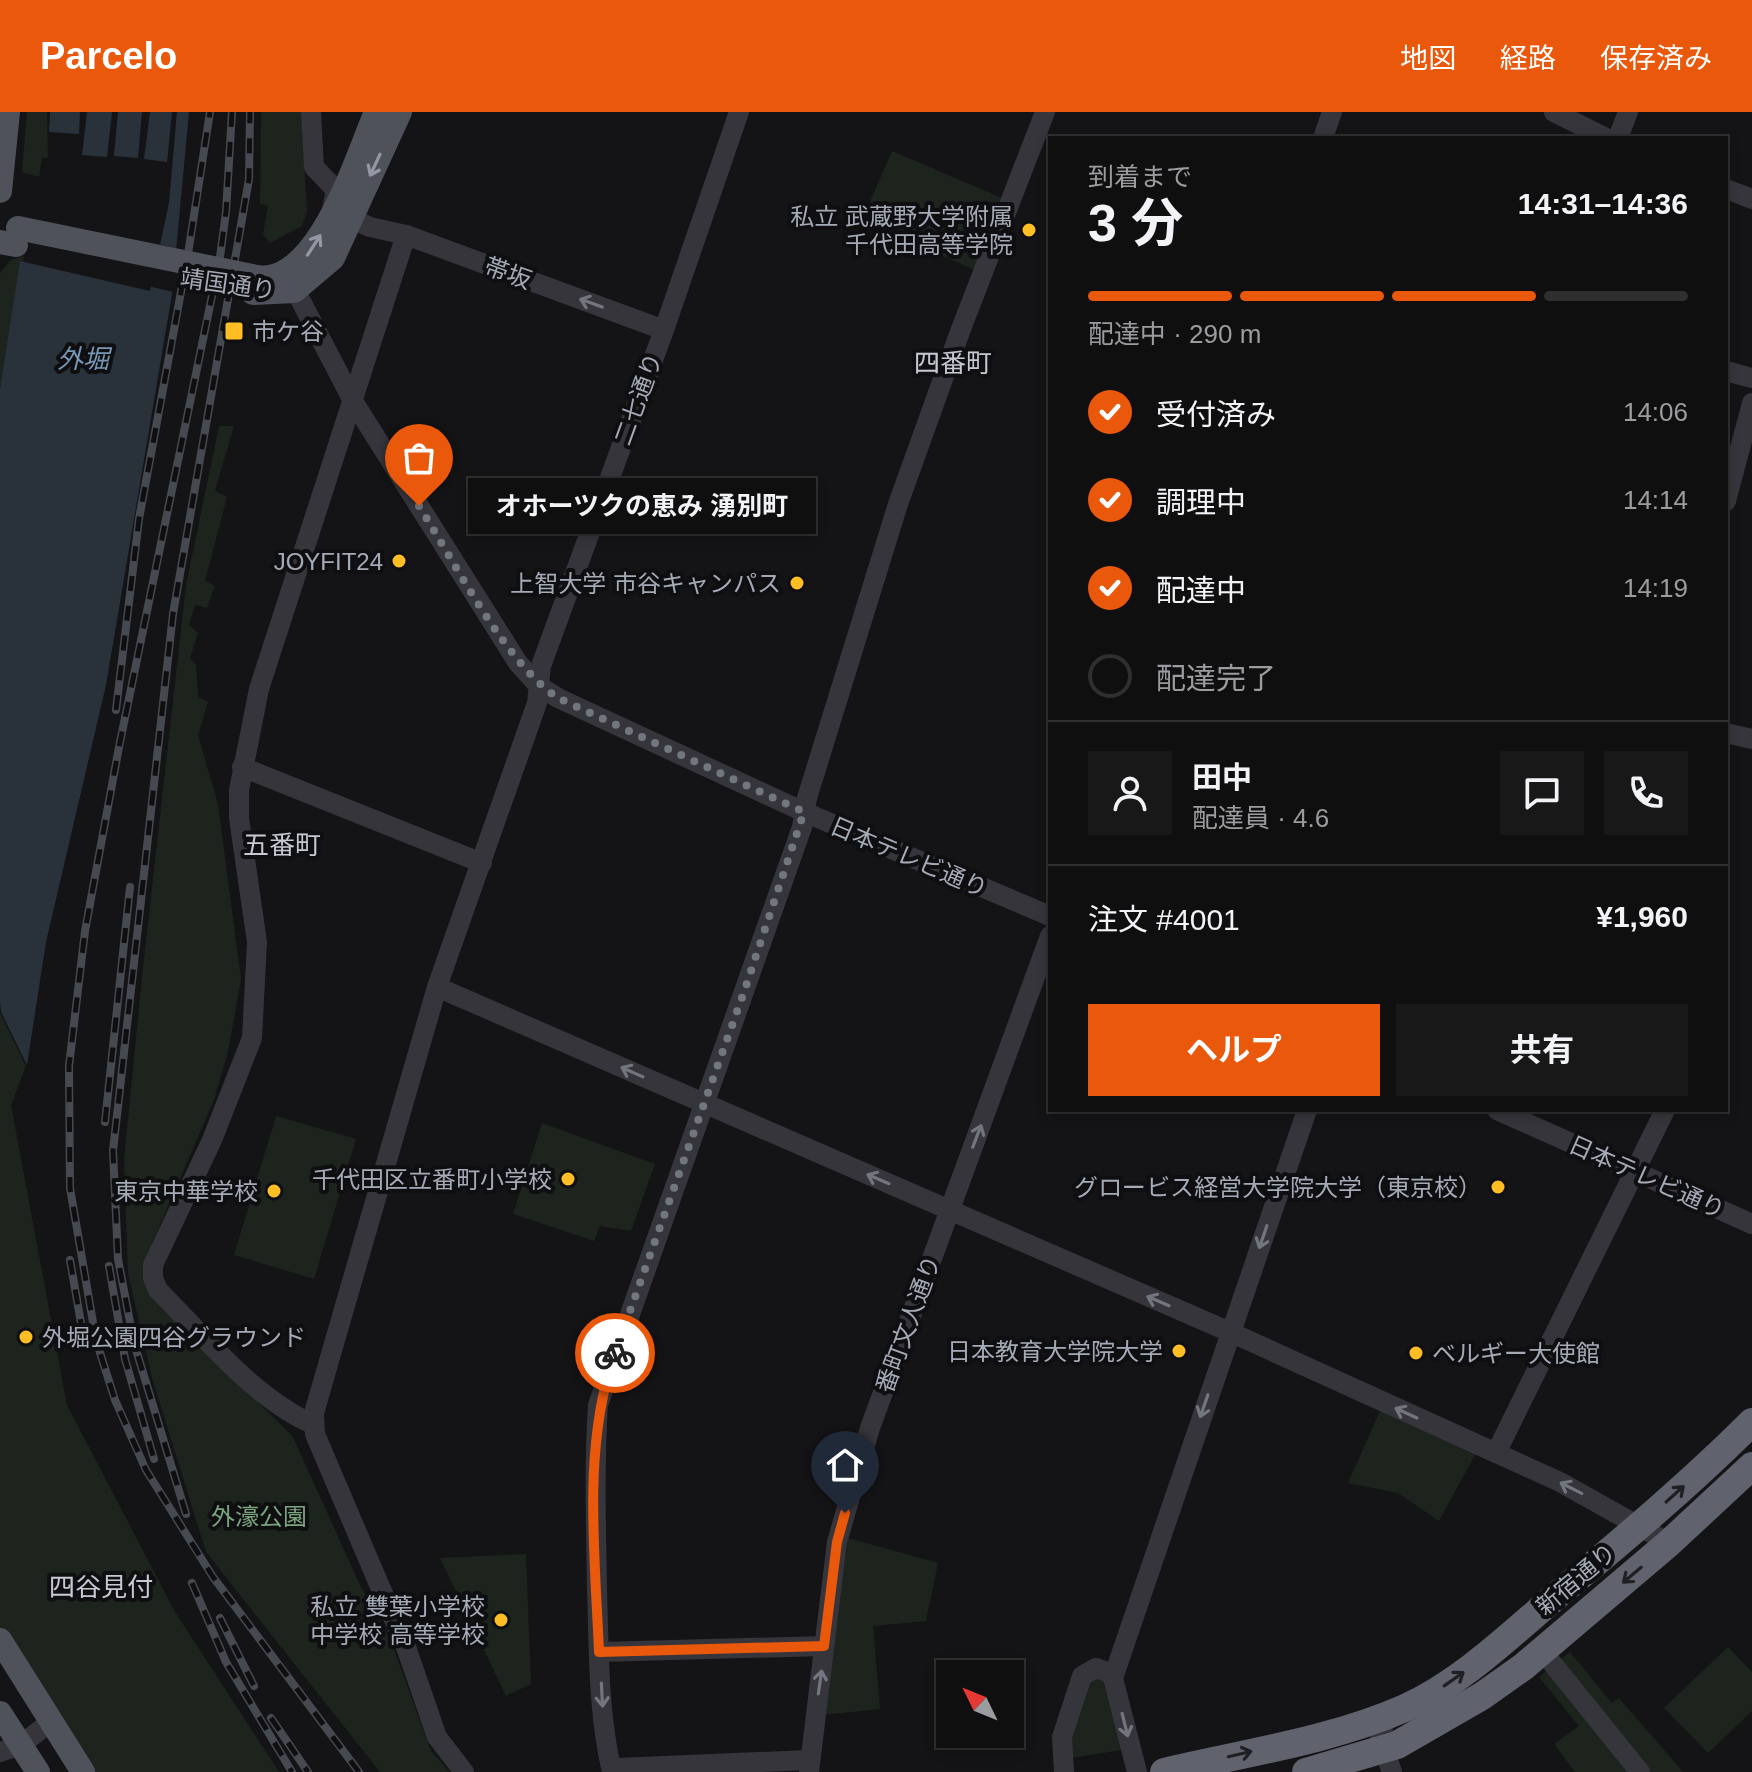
<!DOCTYPE html>
<html lang="ja">
<head>
<meta charset="utf-8">
<style>
	:root { --surface:#0f0f10; --page:#181819; --text:#f1f3f6; --muted:#9b9c9f; --line:#2f2f30; --accent:#ea580c }
	body { margin:0; font-family:Helvetica,"Noto Sans JP",sans-serif; background:var(--page); color:var(--text); height:100vh; display:flex; flex-direction:column; font-size:30px; white-space:nowrap }
	* { box-sizing:border-box; margin:0 }
	p { font-size:26px; color:var(--muted) }
	.icon { flex:none; width:44px; height:44px; fill:none; stroke:currentColor; stroke-width:2; stroke-linecap:round; stroke-linejoin:round }
	.map { position:relative; flex:1; overflow:hidden }
	.details { position:absolute; left:1048px; top:24px; width:680px; height:976px; display:flex; flex-direction:column; background:var(--surface); border-radius:0px; box-shadow:0 4px 12px #0003,0 0 0 2px var(--line) }
	.details>* { flex:none }
	.needle { width:52px; rotate:313deg }
	.fabs { position:absolute; left:936px; top:1548px; display:grid; gap:16px }
	.fabs a { display:grid; place-items:center; width:88px; height:88px; border-radius:0px; background:var(--surface); box-shadow:0 4px 12px #0003,0 0 0 2px var(--line); font-size:40px }
	.pin { position:absolute; display:grid; place-items:center; width:68px; height:68px; color:#fff; margin:-82px -34px; border-radius:50% 50% 50% 0; rotate:-45deg; box-shadow:0 0 8px #0007 }
	.pin .icon { rotate:45deg }
	.courier { position:absolute; display:grid; place-items:center; width:80px; height:80px; margin:-40px; border:6px solid #ea580c; border-radius:50%; background:#fff; color:#222; box-shadow:0 2px 10px #0007 }
	.bubble { position:absolute; height:56px; border-radius:0px; background:var(--surface); box-shadow:0 4px 12px #0003,0 0 0 2px var(--line); font-size:26px; font-weight:700; line-height:56px; text-align:center }
	.overview em { font-style:normal; font-weight:700 }
	.overview div { display:flex; flex-direction:column-reverse }
	.overview { display:flex; align-items:center; justify-content:space-between; height:136px; padding:0 40px }
	h1 { font-size:52px; font-weight:700; line-height:60px }
	.bar { display:grid; grid-template-columns:repeat(4,1fr); gap:12px 8px; align-content:center; height:96px; padding:0 40px }
	.bar i { height:10px; border-radius:6px; background:var(--line) }
	.bar .on { background:var(--accent) }
	.bar p { grid-column:span 4 }
	.line { display:flex; align-items:center; gap:20px; padding:0 40px; border-top:2px solid var(--line) }
	.line div { flex:1 }
	.round { display:grid; place-items:center; flex:none; width:84px; height:84px; border-radius:0px; background:var(--page) }
	ol { padding:0 40px; list-style:none }
	li { display:flex; align-items:center; gap:24px; height:88px }
	li p { margin-inline-start:auto }
	li .icon { padding:8px; border-radius:50%; background:var(--accent); color:#fff; stroke-width:4 }
	li:last-child { color:var(--muted) }
	li i { width:44px; height:44px; border:4px solid var(--line); border-radius:50% }
	.primary-button { display:flex; gap:16px; margin-top:auto; padding:16px 40px }
	.primary-button a { flex:1; height:92px; border-radius:0px; background:var(--accent); color:#fff; font-size:32px; font-weight:700; line-height:92px; text-align:center }
	.primary-button a+a { background:var(--page); color:var(--text) }
	header { display:flex; align-items:center; gap:48px; box-sizing:border-box; height:112px; padding:0 40px; background:var(--accent); color:#fff }
	header strong { font-size:38px }
	nav { display:flex; gap:44px; margin-inline-start:auto; font-size:28px }
	.map>svg:first-child { display:block }
</style>
</head>
<body>
<header>
<strong>Parcelo</strong>
<nav><a>地図</a><a>経路</a><a>保存済み</a></nav>
</header>
<div class="map">
<svg width="1752" height="1660" viewBox="0 0 1752 1660">
	<rect width="100%" height="100%" fill="#141416"/>
	<g fill="#1c241d">
		<path d="M 27,0 L 47,0 L 48,46 L 42,46 L 39,65 L 22,60 Z"/>
		<path d="M 261,0 L 301,0 L 307,100 L 302,114 L 270,131 L 263,122 L 268,94 L 260,92 Z"/>
		<path d="M 892,39 L 1004,87 L 975,158 L 862,108 Z"/>
		<path d="M 24,144 L 0,287 L 0,161 L 11,148 Z"/>
		<path d="M 219,314 L 234,314 L 215,379 L 227,385 L 205,469 L 215,474 L 207,496 L 195,493 L 189,513 L 198,521 L 190,546 L 196,553 L 198,585 L 208,590 L 198,623 L 218,692 L 241,867 L 228,940 L 214,988 L 146,1145 L 143,1161 L 149,1177 L 164,1196 L 293,1325 L 360,1473 L 391,1529 L 431,1639 L 450,1660 L 380,1660 L 206,1440 L 152,1266 L 128,1162 L 124,1047 L 142,865 L 186,473 Z"/>
		<path d="M 0,901 L 26,954 L 11,993 L 67,1293 L 175,1500 L 279,1660 L 84,1660 L 0,1523 Z"/>
		<path d="M 276,1004 L 356,1027 L 314,1167 L 234,1143 Z"/>
		<path d="M 542,1011 L 655,1052 L 631,1119 L 600,1114 L 594,1129 L 513,1102 Z"/>
		<path d="M 1380,1299 L 1476,1341 L 1439,1409 L 1398,1381 L 1348,1371 Z"/>
		<path d="M 848,1426 L 938,1451 L 926,1509 L 873,1514 L 880,1597 L 823,1603 Z"/>
		<path d="M 526,1442 L 531,1572 L 506,1584 L 440,1446 Z"/>
		<path d="M 1728,1535 L 1752,1560 L 1752,1599 L 1708,1641 L 1664,1596 Z"/>
		<path d="M 1570,1540 L 1612,1591 L 1619,1586 L 1683,1660 L 1575,1660 L 1554,1632 L 1579,1614 L 1539,1565 Z"/>
		<path d="M 1102,1566 L 1122,1638 L 1070,1646 C 1064,1622 1080,1588 1092,1567 Z"/>
	</g>
	<g fill="#29323b">
		<path d="M 50,0 L 80,0 L 79,22 L 49,20 Z"/>
		<path d="M 87,0 L 112,0 L 107,45 L 82,43 Z"/>
		<path d="M 118,0 L 142,0 L 138,46 L 114,44 Z"/>
		<path d="M 150,0 L 172,0 L 167,50 L 144,47 Z"/>
		<path d="M 177,0 L 189,0 L 172,182 L 106,573 L 46,830 L 27,953 L 1,900 L 0,889 L 0,278 L 20,149 L 150,179 L 169,91 Z"/>
	</g>
	<path fill="#141416" d="M 159,132 L 183,138 L 177,181 L 148,174 Z"/>
	<g fill="none" stroke-linecap="round" stroke-linejoin="round">
		<g stroke="#35353b" stroke-width="20">
			<path d="M 311,0 L 314,55 L 336,78 L 332,98 L 370,115 L 406,123 L 664,218"/>
			<path d="M 1554,0 L 1606,26"/>
			<path d="M 1323,26 L 1332,0"/>
			<path d="M 1618,26 L 1628,0"/>
			<path d="M 1726,77 L 1752,87"/>
			<path d="M 289,166 L 353,289 L 518,551 L 539,574 L 558,586 L 804,700 L 1050,804"/>
			<path d="M 1726,259 L 1752,266"/>
			<path d="M 1726,389 L 1752,291"/>
			<path d="M 1726,621 L 1752,627"/>
			<path d="M 242,655 L 482,751"/>
			<path d="M 437,875 L 1230,1220 L 1560,1370 L 1669,1431"/>
			<path d="M 1497,998 L 1752,1112"/>
			<path d="M 314,1313 C 252,1285 205,1225 158,1178 L 153,1166 L 153,1153 L 212,1028 L 252,926 L 257,830 L 239,706 L 239,678 L 259,577 L 406,123"/>
			<path d="M 1496,1341 L 1665,998"/>
			<path d="M 599,1540 L 824,1534"/>
			<path d="M 1552,1551 L 1640,1660"/>
			<path d="M 1113,1566 L 1307,998"/>
			<path d="M 1386,1604 L 1380,1627 L 1392,1660"/>
			<path d="M 0,1640 L 21,1633 L 50,1610"/>
			<path d="M 464,1660 L 437,1625 L 407,1538 L 315,1322 L 314,1301 L 437,875 L 537,591 L 541,554 L 664,218 L 739,0"/>
			<path d="M 612,1660 C 598,1601 599,1538 597,1477 C 596,1416 594,1355 598,1293 L 802,715 L 807,686 L 898,392 L 961,217 L 1045,0"/>
			<path d="M 613,1660 L 617,1656 L 809,1648"/>
			<path d="M 809,1660 L 837,1430 L 870,1316 L 1050,824"/>
			<path d="M 1064,1660 L 1062,1625 L 1082,1564 L 1096,1556 L 1108,1560 L 1113,1566 L 1137,1660"/>
		</g>
		<g stroke="#50525b" stroke-width="24">
			<path d="M 0,79 L 8,0"/>
			<path d="M 0,130 L 16,133"/>
			<path d="M 257,165 C 318,174 356,46 376,0"/>
			<path d="M 253,181 L 294,179 L 333,146 L 400,0"/>
			<path d="M 0,1528 L 83,1660"/>
			<path d="M 0,1601 L 38,1660"/>
		</g>
		<g stroke="#60636d" stroke-width="28">
			<path d="M 1164,1660 C 1244,1641 1330,1629 1405,1596 C 1462,1570 1509,1524 1556,1484 C 1623,1428 1690,1372 1752,1310"/>
			<path d="M 1306,1660 L 1397,1633 L 1482,1584 L 1523,1555 L 1669,1431 L 1752,1354"/>
		</g>
		<defs>
			<g id="rail">
				<path d="M 232,0 L 226,100 L 220,145 L 119,635 L 85,819 L 69,954 L 70,1076 L 96,1228 L 115,1288 L 146,1358 L 213,1465 L 359,1660"/>
				<path d="M 116,598 L 139,407 L 188,142 L 210,0"/>
				<path d="M 105,1010 L 130,775"/>
				<path d="M 70,1148 L 81,1211"/>
				<path d="M 109,1154 L 125,1247 L 154,1347"/>
				<path d="M 186,1402 L 134,1231 L 118,1147 L 113,1039 L 173,502 L 249,67 L 250,0"/>
				<path d="M 192,1471 L 226,1550 L 292,1660"/>
				<path d="M 220,1506 L 254,1574"/>
				<path d="M 271,1606 L 308,1660"/>
			</g>
		</defs>
		<use href="#rail" stroke="#474951" stroke-width="8"/>
		<use href="#rail" stroke="#0f0f11" stroke-width="5" stroke-dasharray="15" stroke-linecap="butt"/>
		<path stroke="#50525b" stroke-width="24" d="M 18,116 L 257,165"/>
	</g>
	<defs><path id="oneway-shaft" d="M-6 0H5M1.5-3L5.5 0L1.5 3" fill="none" stroke-width="1.6" stroke-linecap="round" stroke-linejoin="round" transform="scale(2)"/></defs>
	<g stroke="#9498a5">
		<use href="#oneway-shaft" transform="translate(375 53) rotate(115)"/>
		<use href="#oneway-shaft" transform="translate(314 133) rotate(-57)"/>
	</g>
	<g stroke="#73757f">
		<use href="#oneway-shaft" transform="translate(591 191) rotate(-160)"/>
		<use href="#oneway-shaft" transform="translate(632 960) rotate(-156)"/>
		<use href="#oneway-shaft" transform="translate(977 1024) rotate(-69)"/>
		<use href="#oneway-shaft" transform="translate(878 1067) rotate(-157)"/>
		<use href="#oneway-shaft" transform="translate(1263 1125) rotate(109)"/>
		<use href="#oneway-shaft" transform="translate(1158 1189) rotate(-157)"/>
		<use href="#oneway-shaft" transform="translate(1204 1294) rotate(109)"/>
		<use href="#oneway-shaft" transform="translate(1406 1301) rotate(-155)"/>
		<use href="#oneway-shaft" transform="translate(1571 1376) rotate(-153)"/>
		<use href="#oneway-shaft" transform="translate(820 1570) rotate(-82)"/>
		<use href="#oneway-shaft" transform="translate(602 1583) rotate(87)"/>
		<use href="#oneway-shaft" transform="translate(1125 1613) rotate(76)"/>
	</g>
	<g stroke="#1f2023">
		<use href="#oneway-shaft" transform="translate(1675 1382) rotate(-42)"/>
		<use href="#oneway-shaft" transform="translate(1632 1463) rotate(140)"/>
		<use href="#oneway-shaft" transform="translate(1454 1567) rotate(-35)"/>
		<use href="#oneway-shaft" transform="translate(1240 1642) rotate(-13)"/>
	</g>
	<g fill="none" stroke-linecap="round" stroke-linejoin="round">
		<path stroke="#72767f" stroke-width="8" stroke-dasharray="0 14.4" d="M 419,394 C 454,449 506,552 558,586 L 804,700 L 744,880 L 615,1241"/>
		<path stroke="#ea580c" stroke-width="10" d="M 615,1241 C 582,1334 595,1442 599,1540 L 824,1534 L 837,1430 L 845,1401"/>
	</g>
	<g fill="#ffbe23" stroke="#0f0f11" stroke-width="3">
		<circle cx="1029" cy="118" r="8"/>
		<rect x="224" y="209" width="20" height="20" rx="4"/>
		<circle cx="399" cy="449" r="8"/>
		<circle cx="797" cy="471" r="8"/>
		<circle cx="568" cy="1067" r="8"/>
		<circle cx="1498" cy="1075" r="8"/>
		<circle cx="274" cy="1079" r="8"/>
		<circle cx="26" cy="1225" r="8"/>
		<circle cx="1179" cy="1239" r="8"/>
		<circle cx="1416" cy="1241" r="8"/>
		<circle cx="501" cy="1508" r="8"/>
	</g>
	<g text-anchor="middle" dominant-baseline="central" stroke-width="8" stroke-linejoin="round" paint-order="stroke">
		<g font-size="24" fill="#a5aab7" stroke="#0f0f11" text-anchor="end">
			<text x="1013" y="104">私立 武蔵野大学附属<tspan x="1013" dy="28">千代田高等学院</tspan></text>
			<text x="252" y="219" text-anchor="start">市ケ谷</text>
			<text x="383" y="449">JOYFIT24</text>
			<text x="781" y="471">上智大学 市谷キャンパス</text>
			<text x="552" y="1067">千代田区立番町小学校</text>
			<text x="1482" y="1075">グロービス経営大学院大学（東京校）</text>
			<text x="258" y="1079">東京中華学校</text>
			<text x="42" y="1225" text-anchor="start">外堀公園四谷グラウンド</text>
			<text x="1163" y="1239">日本教育大学院大学</text>
			<text x="1432" y="1241" text-anchor="start">ベルギー大使館</text>
			<text x="485" y="1494">私立 雙葉小学校<tspan x="485" dy="28">中学校 高等学校</tspan></text>
		</g>
		<g font-size="24" fill="#a5aab7" stroke="#0f0f11">
			<text transform="translate(508 161) rotate(20)">帯坂</text>
			<text transform="translate(228 172) rotate(8)">靖国通り</text>
			<text transform="translate(638 287) rotate(-70)">二七通り</text>
			<text transform="translate(909 745) rotate(23)">日本テレビ通り</text>
			<text transform="translate(1647 1065) rotate(24)">日本テレビ通り</text>
			<text transform="translate(908 1212) rotate(-70)">番町文人通り</text>
			<text transform="translate(1576 1467) rotate(-40)">新宿通り</text>
		</g>
		<g font-size="24" fill="#7aa47e" stroke="#0f0f11">
			<text x="259" y="1404">外濠公園</text>
		</g>
		<g font-size="26" font-style="italic" fill="#7896b6" stroke="#0f0f11">
			<text x="83" y="247">外堀</text>
		</g>
		<g font-size="26" fill="#c6c9d3" stroke="#0f0f11">
			<text x="953" y="251">四番町</text>
			<text x="282" y="733">五番町</text>
			<text x="101" y="1475">四谷見付</text>
		</g>
	</g>
</svg>
<div class="fabs">
<a><svg class="needle" viewBox="-14 -14 28 28"><path d="M0-13l5 13h-10z" fill="#e53935"/><path d="M0 13l5-13h-10z" fill="#9b9c9f"/></svg></a>
</div>
<div class="pin" style="left:419px;top:394px;background:#ea580c"><svg class="icon" aria-label="bag" viewBox="0 0 24 24"><path d="M5 8h14l-1 12H6zM9 8a3 3 0 0 1 6 0"/></svg></div>
<div class="pin" style="left:845px;top:1401px;background:#1f2937"><svg class="icon" aria-label="home" viewBox="0 0 24 24"><path d="M3 11l9-7 9 7M6 9v11h12V9"/></svg></div>
<div class="courier" style="left:615px;top:1241px"><svg class="icon" aria-label="bike" viewBox="0 0 24 24"><circle cx="6" cy="16" r="4"/><circle cx="18" cy="16" r="4"/><path d="M6 16l4-8h5l3 8M10 8l3 8H6M13 5h3"/></svg></div>
<div class="bubble" style="left:468px;top:366px;width:348px">オホーツクの恵み 湧別町</div>
<section class="details">
<div class="overview"><div><h1>3 分</h1><p>到着まで</p></div><em>14:31–14:36</em></div>
<div class="bar"><i class="on"></i><i class="on"></i><i class="on"></i><i></i><p>配達中 · 290 m</p></div>
<ol>
<li><svg class="icon" aria-label="check" viewBox="0 0 24 24"><path d="M5 12l5 5 9-10"/></svg>受付済み<p>14:06</p></li>
<li><svg class="icon" aria-label="check" viewBox="0 0 24 24"><path d="M5 12l5 5 9-10"/></svg>調理中<p>14:14</p></li>
<li><svg class="icon" aria-label="check" viewBox="0 0 24 24"><path d="M5 12l5 5 9-10"/></svg>配達中<p>14:19</p></li>
<li><i></i>配達完了</li>
</ol>
<div class="line" style="height:144px"><a class="round"><svg class="icon" aria-label="person" viewBox="0 0 24 24"><circle cx="12" cy="8" r="4"/><path d="M4 21q1-7 8-7t8 7"/></svg></a><div><b>田中</b><p>配達員 · 4.6</p></div><a class="round"><svg class="icon" aria-label="chat" viewBox="0 0 24 24"><path d="M4 5h16v11H9l-5 4z"/></svg></a><a class="round"><svg class="icon" aria-label="phone" viewBox="0 0 24 24"><path d="M5 4h4l2 5-3 2q2 4 5 5l2-3 5 2v4C11 20 4 13 5 4z"/></svg></a></div>
<div class="line" style="height:104px"><div>注文 #4001</div><b>¥1,960</b></div>
<div class="primary-button"><a>ヘルプ</a><a>共有</a></div>
</section>
</div>
</body>
</html>
